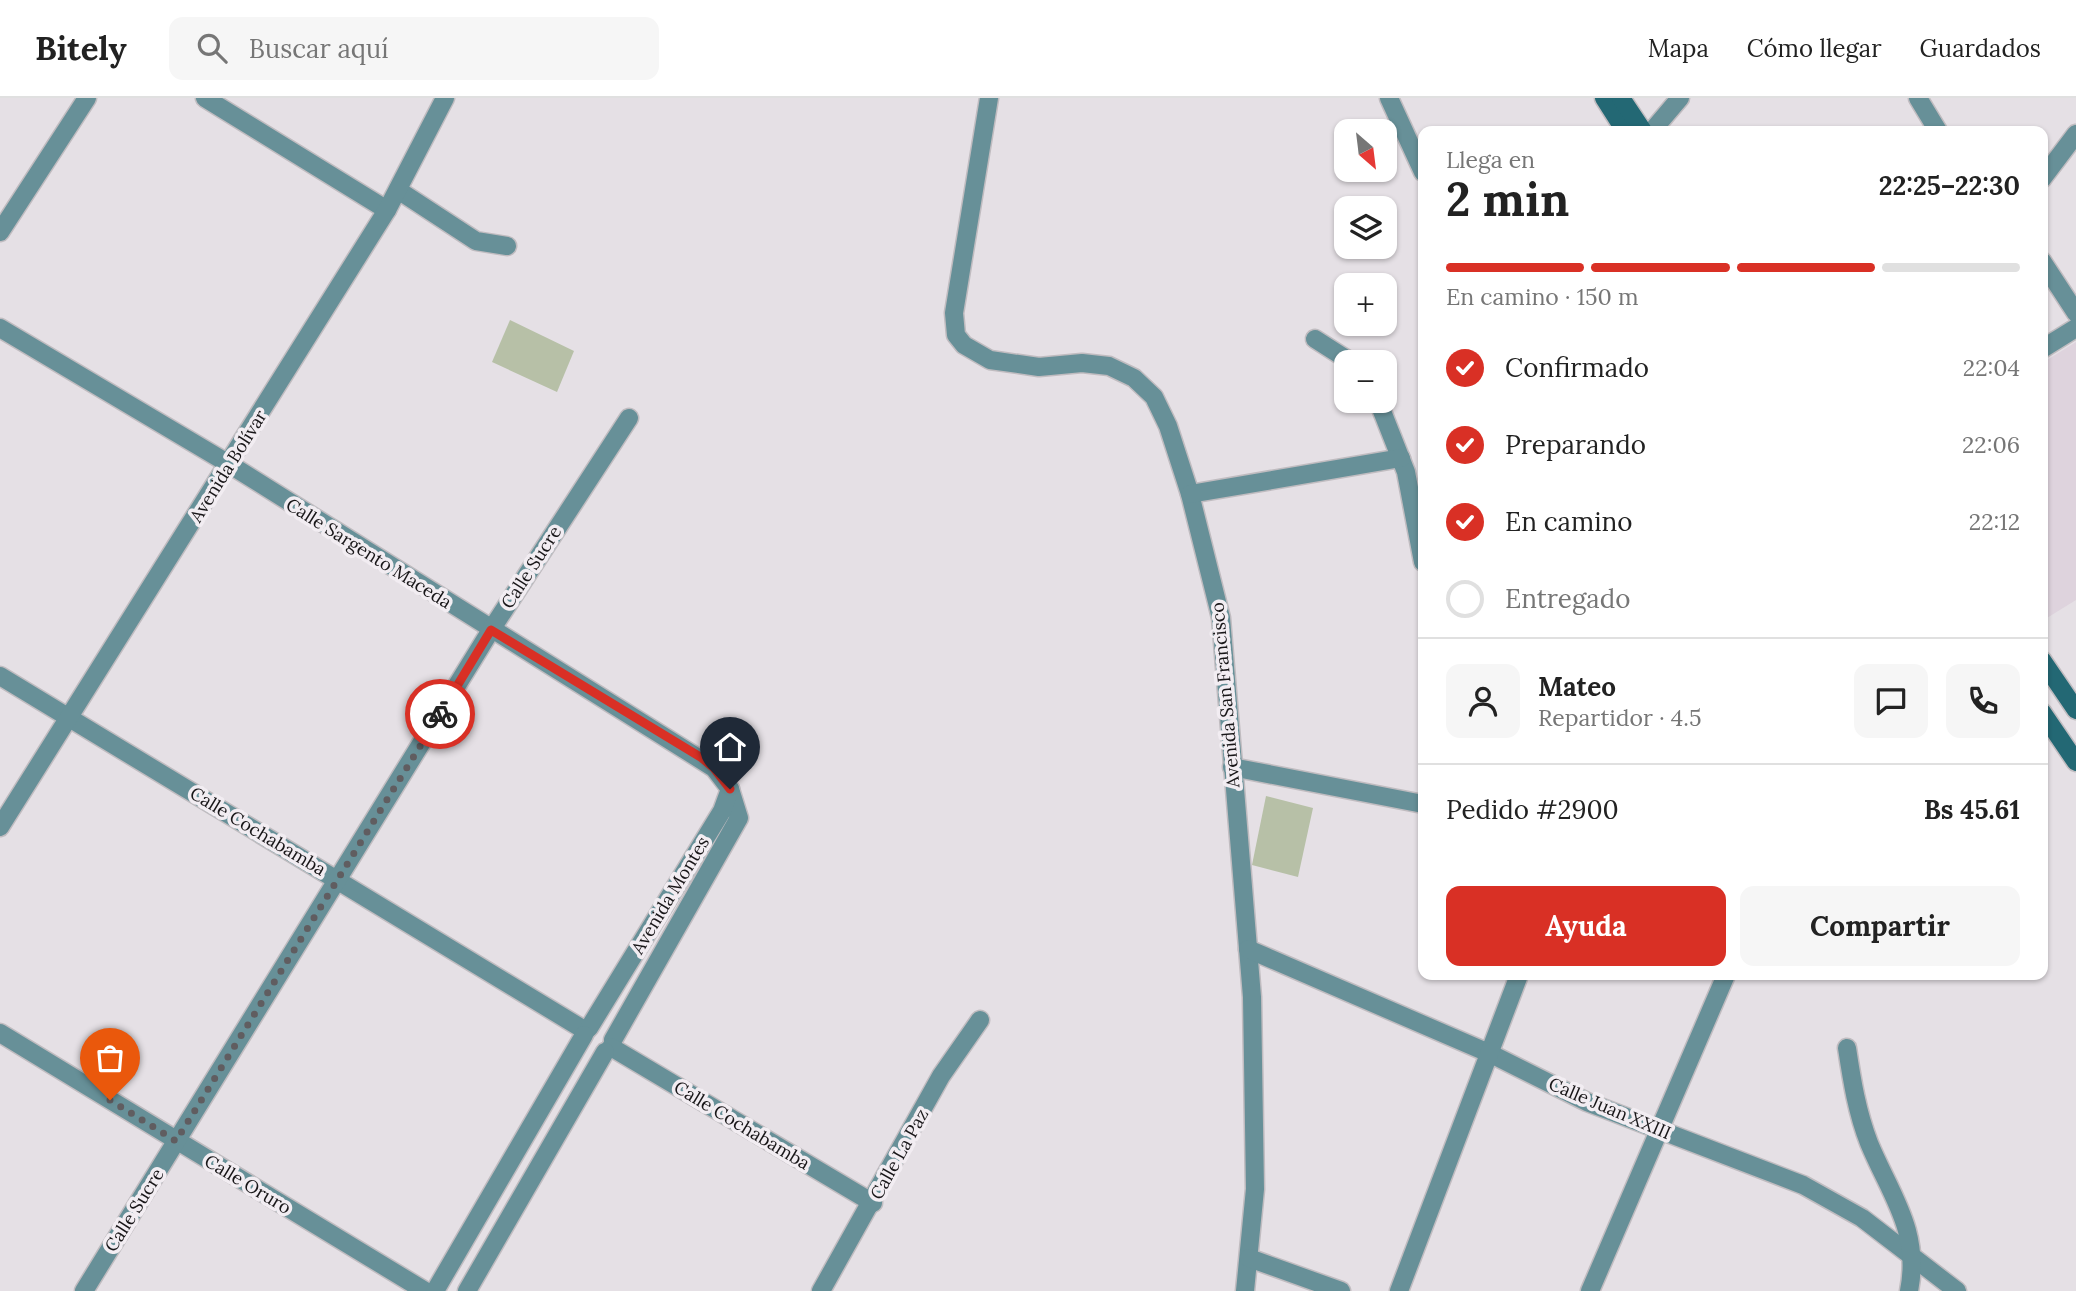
<!DOCTYPE html>
<html lang="es">
<head>
<meta charset="utf-8">
<style>
	:root { --surface:#fff; --page:#f6f6f6; --text:#222; --muted:#767676; --line:#e0e0e0; --accent:#d93025 }
	body { margin:0; font-family:Lora,serif; background:var(--page); color:var(--text); height:100vh; display:flex; flex-direction:column; font-size:26px; white-space:nowrap }
	* { box-sizing:border-box; margin:0 }
	p { font-size:23px; color:var(--muted) }
	.icon { flex:none; width:38px; height:38px; fill:none; stroke:currentColor; stroke-width:2; stroke-linecap:round; stroke-linejoin:round }
	.map { position:relative; flex:1; overflow:hidden }
	.details { position:absolute; left:1418px; top:28px; width:630px; height:854px; display:flex; flex-direction:column; background:var(--surface); border-radius:14px; box-shadow:0 2px 5px #0004 }
	.details>* { flex:none }
	.needle { width:46px; rotate:152deg }
	.tools { position:absolute; left:1334px; top:21px; display:grid; gap:14px }
	.tools a { display:grid; place-items:center; width:63px; height:63px; border-radius:14px; background:var(--surface); box-shadow:0 2px 5px #0004; font-size:35px }
	.pin { position:absolute; display:grid; place-items:center; width:60px; height:60px; color:#fff; margin:-72px -30px; border-radius:50% 50% 50% 0; rotate:-45deg; box-shadow:0 0 7px #0007 }
	.pin .icon { rotate:45deg }
	.courier { position:absolute; display:grid; place-items:center; width:70px; height:70px; margin:-35px; border:5px solid #d93025; border-radius:50%; background:#fff; color:#222; box-shadow:0 2px 9px #0007 }
	.headline em { font-style:normal; font-weight:700 }
	.headline div { display:flex; flex-direction:column-reverse }
	.headline { display:flex; align-items:center; justify-content:space-between; height:119px; padding:0 28px }
	h1 { font-size:46px; font-weight:700; line-height:52px }
	.bar { display:grid; grid-template-columns:repeat(4,1fr); gap:10px 7px; align-content:center; height:84px; padding:0 28px }
	.bar i { height:9px; border-radius:5px; background:var(--line) }
	.bar .current { background:var(--accent) }
	.bar p { grid-column:span 4 }
	.line { display:flex; align-items:center; gap:18px; padding:0 28px; border-top:2px solid var(--line) }
	.line div { flex:1 }
	.round { display:grid; place-items:center; flex:none; width:74px; height:74px; border-radius:14px; background:var(--page) }
	ol { padding:0 28px; list-style:none }
	li { display:flex; align-items:center; gap:21px; height:77px }
	li p { margin-inline-start:auto }
	li .icon { padding:7px; border-radius:50%; background:var(--accent); color:#fff; stroke-width:4 }
	li:last-child { color:var(--muted) }
	li i { width:38px; height:38px; border:4px solid var(--line); border-radius:50% }
	.button { display:flex; gap:14px; margin-top:auto; padding:14px 28px }
	.button a { flex:1; height:80px; border-radius:14px; background:var(--accent); color:#fff; font-size:28px; font-weight:700; line-height:80px; text-align:center }
	.button a+a { background:var(--page); color:var(--text) }
	header { display:flex; align-items:center; gap:42px; box-sizing:border-box; height:98px; padding:0 35px; background:var(--surface); border-bottom:2px solid var(--line) }
	header strong { font-size:33px }
	nav { display:flex; gap:38px; margin-inline-start:auto; font-size:24px }
	.search { width:490px; height:63px; background:var(--page); display:flex; align-items:center; gap:18px; box-sizing:border-box; padding:0 24px; border-radius:14px; color:var(--muted); font-size:26px }
	.map>svg:first-child { display:block }
</style>
</head>
<body>
<header>
<strong>Bitely</strong>
<div class="search"><svg class="icon" aria-label="search" viewBox="0 0 24 24"><circle cx="10" cy="10" r="6"/><path d="M15 15l6 6"/></svg>Buscar aquí</div>
<nav><a>Mapa</a><a>Cómo llegar</a><a>Guardados</a></nav>
</header>
<div class="map">
<svg width="2076" height="1193" viewBox="0 0 2076 1193">
	<rect width="100%" height="100%" fill="#e5e0e5"/>
	<path fill="#ded3dd" d="M 2076,244 L 2076,502 L 2042,523 L 2042,265 Z"/>
	<g fill="#b7c0a7">
		<path d="M 510,222 L 574,253 L 557,294 L 492,264 Z"/>
		<path d="M 1266,698 L 1313,710 L 1298,779 L 1252,767 Z"/>
	</g>
	<g fill="none" stroke-linecap="round" stroke-linejoin="round">
		<defs>
			<g id="street">
				<path d="M 205,0 L 387,112"/>
				<path d="M 989,0 L 954,215 L 956,237 L 964,247 L 990,262 L 1039,269 L 1082,265 L 1109,268 L 1134,280 L 1154,299 L 1168,328 L 1190,396 L 1221,520 L 1252,899 L 1255,1091 L 1245,1193"/>
				<path d="M 1389,0 L 1423,74"/>
				<path d="M 1918,0 L 1938,33"/>
				<path d="M 1652,33 L 1680,0"/>
				<path d="M 2042,81 L 2076,36"/>
				<path d="M 398,92 L 476,143 L 507,148"/>
				<path d="M 0,134 L 87,0"/>
				<path d="M 2042,163 L 2076,215"/>
				<path d="M 0,230 L 229,366 L 714,670 L 730,691 L 739,720 L 613,942"/>
				<path d="M 1315,241 L 1351,264"/>
				<path d="M 2042,251 L 2076,230"/>
				<path d="M 1378,303 L 1406,374 L 1423,464"/>
				<path d="M 1190,396 L 1401,360"/>
				<path d="M 0,578 L 586,933"/>
				<path d="M 1232,669 L 1423,706"/>
				<path d="M 0,729 L 387,112 L 445,0"/>
				<path d="M 1248,851 L 1491,956 L 1587,1004 L 1803,1087 L 1862,1120 L 1957,1193"/>
				<path d="M 589,930 L 722,713 L 730,691"/>
				<path d="M 0,935 L 425,1193"/>
				<path d="M 611,949 L 873,1105"/>
				<path d="M 1847,950 C 1852,983 1857,1014 1869,1045 C 1890,1096 1921,1133 1909,1193"/>
				<path d="M 1249,1160 L 1341,1193"/>
				<path d="M 84,1193 L 491,532 L 629,320"/>
				<path d="M 435,1193 L 584,937"/>
				<path d="M 467,1193 L 605,954"/>
				<path d="M 821,1193 L 941,978 L 980,922"/>
				<path d="M 1399,1193 L 1519,877"/>
				<path d="M 1590,1193 L 1726,877"/>
			</g>
			<g id="secondary">
				<path d="M 1604,0 L 1625,33"/>
				<path d="M 1621,0 L 1643,33"/>
				<path d="M 2042,562 L 2076,612"/>
				<path d="M 2042,614 L 2076,664"/>
			</g>
		</defs>
		<use href="#street" stroke="#c0bcc0" stroke-width="21"/>
		<use href="#secondary" stroke="#c0bcc0" stroke-width="21"/>
		<use href="#street" stroke="#679098" stroke-width="18"/>
		<use href="#secondary" stroke="#236874" stroke-width="18"/>
	</g>
	<g fill="none" stroke-linecap="round" stroke-linejoin="round">
		<path stroke="#605d60" stroke-width="7" stroke-dasharray="0 12.6" d="M 110,1002 L 176,1043 L 440,616"/>
		<path stroke="#d93025" stroke-width="9" d="M 440,616 L 491,532 L 702,660 L 714,670 L 730,691"/>
	</g>
	<g text-anchor="middle" dominant-baseline="central" stroke-width="7" stroke-linejoin="round" paint-order="stroke">
		<g font-size="18" fill="#181618" stroke="#f2edf2">
			<text transform="translate(228 368) rotate(-58)">Avenida Bolívar</text>
			<text transform="translate(369 455) rotate(32)">Calle Sargento Maceda</text>
			<text transform="translate(531 469) rotate(-57)">Calle Sucre</text>
			<text transform="translate(1225 597) rotate(-95)">Avenida San Francisco</text>
			<text transform="translate(258 733) rotate(31)">Calle Cochabamba</text>
			<text transform="translate(670 797) rotate(-59)">Avenida Montes</text>
			<text transform="translate(1610 1010) rotate(23)">Calle Juan XXIII</text>
			<text transform="translate(742 1027) rotate(31)">Calle Cochabamba</text>
			<text transform="translate(899 1056) rotate(-61)">Calle La Paz</text>
			<text transform="translate(248 1086) rotate(31)">Calle Oruro</text>
			<text transform="translate(134 1112) rotate(-58)">Calle Sucre</text>
		</g>
	</g>
</svg>
<div class="tools">
<a><svg class="needle" viewBox="-14 -14 28 28"><path d="M0-13l5 13h-10z" fill="#e53935"/><path d="M0 13l5-13h-10z" fill="#767676"/></svg></a>
<a><svg class="icon" aria-label="layers" viewBox="0 0 24 24"><path d="M12 4l9 5-9 5-9-5zM3 14l9 5 9-5"/></svg></a>
<a>+</a>
<a>−</a>
</div>
<div class="pin" style="left:110px;top:1002px;background:#ea580c"><svg class="icon" aria-label="bag" viewBox="0 0 24 24"><path d="M5 8h14l-1 12H6zM9 8a3 3 0 0 1 6 0"/></svg></div>
<div class="pin" style="left:730px;top:691px;background:#1f2937"><svg class="icon" aria-label="home" viewBox="0 0 24 24"><path d="M3 11l9-7 9 7M6 9v11h12V9"/></svg></div>
<div class="courier" style="left:440px;top:616px"><svg class="icon" aria-label="bike" viewBox="0 0 24 24"><circle cx="6" cy="16" r="4"/><circle cx="18" cy="16" r="4"/><path d="M6 16l4-8h5l3 8M10 8l3 8H6M13 5h3"/></svg></div>
<section class="details">
<div class="headline"><div><h1>2 min</h1><p>Llega en</p></div><em>22:25–22:30</em></div>
<div class="bar"><i class="current"></i><i class="current"></i><i class="current"></i><i></i><p>En camino · 150 m</p></div>
<ol>
<li><svg class="icon" aria-label="check" viewBox="0 0 24 24"><path d="M5 12l5 5 9-10"/></svg>Confirmado<p>22:04</p></li>
<li><svg class="icon" aria-label="check" viewBox="0 0 24 24"><path d="M5 12l5 5 9-10"/></svg>Preparando<p>22:06</p></li>
<li><svg class="icon" aria-label="check" viewBox="0 0 24 24"><path d="M5 12l5 5 9-10"/></svg>En camino<p>22:12</p></li>
<li><i></i>Entregado</li>
</ol>
<div class="line" style="height:126px"><a class="round"><svg class="icon" aria-label="person" viewBox="0 0 24 24"><circle cx="12" cy="8" r="4"/><path d="M4 21q1-7 8-7t8 7"/></svg></a><div><b>Mateo</b><p>Repartidor · 4.5</p></div><a class="round"><svg class="icon" aria-label="chat" viewBox="0 0 24 24"><path d="M4 5h16v11H9l-5 4z"/></svg></a><a class="round"><svg class="icon" aria-label="phone" viewBox="0 0 24 24"><path d="M5 4h4l2 5-3 2q2 4 5 5l2-3 5 2v4C11 20 4 13 5 4z"/></svg></a></div>
<div class="line" style="height:91px"><div>Pedido #2900</div><b>Bs 45.61</b></div>
<div class="button"><a>Ayuda</a><a>Compartir</a></div>
</section>
</div>
</body>
</html>
